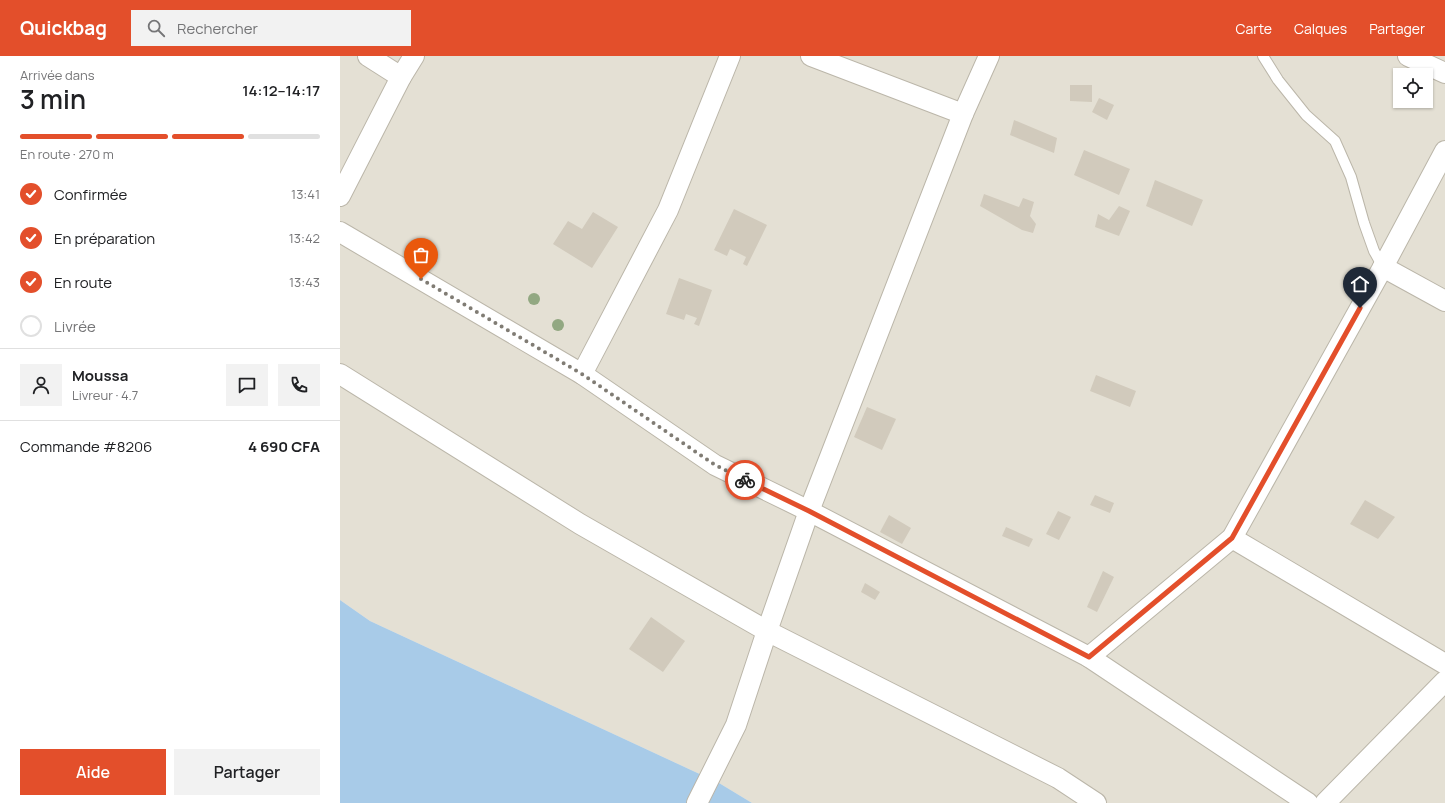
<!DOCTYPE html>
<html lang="fr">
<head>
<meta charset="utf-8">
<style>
	:root { --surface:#fff; --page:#f2f2f2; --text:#202124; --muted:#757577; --line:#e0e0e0; --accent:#e34f2b }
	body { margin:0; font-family:Manrope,sans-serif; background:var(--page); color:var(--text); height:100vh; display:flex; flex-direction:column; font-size:15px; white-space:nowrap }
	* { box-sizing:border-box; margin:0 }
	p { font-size:13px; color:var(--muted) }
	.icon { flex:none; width:22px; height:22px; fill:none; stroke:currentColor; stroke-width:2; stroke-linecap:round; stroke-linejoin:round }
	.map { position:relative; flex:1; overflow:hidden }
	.drawer { display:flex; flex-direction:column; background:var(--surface); width:340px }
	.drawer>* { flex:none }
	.controls { position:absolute; left:1053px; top:12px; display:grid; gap:8px }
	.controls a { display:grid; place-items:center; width:40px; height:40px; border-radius:0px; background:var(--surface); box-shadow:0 1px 3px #0004; font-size:20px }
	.pin { position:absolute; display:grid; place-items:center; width:34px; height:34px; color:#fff; margin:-41px -17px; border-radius:50% 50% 50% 0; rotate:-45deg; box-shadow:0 0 4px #0007 }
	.pin .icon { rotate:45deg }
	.courier { position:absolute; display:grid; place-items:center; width:40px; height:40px; margin:-20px; border:3px solid #e34f2b; border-radius:50%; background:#fff; color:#222; box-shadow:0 1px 5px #0007 }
	.summary em { font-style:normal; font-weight:600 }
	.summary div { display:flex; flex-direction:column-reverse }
	.summary { display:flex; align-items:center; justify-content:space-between; height:68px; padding:0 20px }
	h1 { font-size:26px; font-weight:600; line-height:30px }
	.bar { display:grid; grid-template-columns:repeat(4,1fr); gap:6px 4px; align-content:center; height:48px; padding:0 20px }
	.bar i { height:5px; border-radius:3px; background:var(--line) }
	.bar .current { background:var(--accent) }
	.bar p { grid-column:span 4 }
	.line { display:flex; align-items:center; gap:10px; padding:0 20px; border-top:1px solid var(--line) }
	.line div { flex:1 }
	.round { display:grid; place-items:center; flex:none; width:42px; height:42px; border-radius:0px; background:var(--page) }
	ol { padding:0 20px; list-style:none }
	li { display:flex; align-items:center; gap:12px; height:44px }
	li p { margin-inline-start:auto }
	li .icon { padding:4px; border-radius:50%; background:var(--accent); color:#fff; stroke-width:4 }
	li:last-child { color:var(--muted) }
	li i { width:22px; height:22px; border:2px solid var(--line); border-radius:50% }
	.action { display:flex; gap:8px; margin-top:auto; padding:8px 20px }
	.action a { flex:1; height:46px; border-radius:0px; background:var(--accent); color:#fff; font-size:16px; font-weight:600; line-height:46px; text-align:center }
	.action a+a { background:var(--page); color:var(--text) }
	header { display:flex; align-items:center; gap:24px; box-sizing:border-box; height:56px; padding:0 20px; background:var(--accent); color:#fff }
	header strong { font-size:19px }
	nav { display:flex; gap:22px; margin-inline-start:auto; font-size:14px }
	.search { width:280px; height:36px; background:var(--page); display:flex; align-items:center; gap:10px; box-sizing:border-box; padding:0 14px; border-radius:0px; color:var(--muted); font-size:15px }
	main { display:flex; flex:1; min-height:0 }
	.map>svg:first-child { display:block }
</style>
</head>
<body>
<header>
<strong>Quickbag</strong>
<div class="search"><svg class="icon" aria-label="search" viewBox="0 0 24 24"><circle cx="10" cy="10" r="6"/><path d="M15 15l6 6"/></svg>Rechercher</div>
<nav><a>Carte</a><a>Calques</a><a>Partager</a></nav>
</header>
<main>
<section class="drawer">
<div class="summary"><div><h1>3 min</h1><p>Arrivée dans</p></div><em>14:12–14:17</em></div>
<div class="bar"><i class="current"></i><i class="current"></i><i class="current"></i><i></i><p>En route · 270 m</p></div>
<ol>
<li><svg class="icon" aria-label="check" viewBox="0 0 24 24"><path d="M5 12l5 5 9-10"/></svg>Confirmée<p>13:41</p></li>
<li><svg class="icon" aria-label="check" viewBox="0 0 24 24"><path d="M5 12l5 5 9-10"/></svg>En préparation<p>13:42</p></li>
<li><svg class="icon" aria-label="check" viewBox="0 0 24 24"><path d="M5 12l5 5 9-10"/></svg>En route<p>13:43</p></li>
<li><i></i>Livrée</li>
</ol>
<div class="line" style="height:72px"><a class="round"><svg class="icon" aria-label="person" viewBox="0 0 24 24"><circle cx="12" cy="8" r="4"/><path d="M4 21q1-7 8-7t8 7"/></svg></a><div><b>Moussa</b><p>Livreur · 4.7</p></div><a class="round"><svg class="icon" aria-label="chat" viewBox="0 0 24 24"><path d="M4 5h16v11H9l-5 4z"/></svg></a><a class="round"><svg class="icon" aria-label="phone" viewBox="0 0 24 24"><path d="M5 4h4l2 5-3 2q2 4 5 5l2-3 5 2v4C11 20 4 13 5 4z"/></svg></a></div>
<div class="line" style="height:52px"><div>Commande #8206</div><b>4 690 CFA</b></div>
<div class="action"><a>Aide</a><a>Partager</a></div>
</section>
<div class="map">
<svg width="1105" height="747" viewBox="0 0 1105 747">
	<rect width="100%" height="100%" fill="#f1eee6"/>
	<path fill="#e4e0d4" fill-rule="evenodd" d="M 0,0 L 1105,0 L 1105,747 L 412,747 L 379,727 L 30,565 L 0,544 ZM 1060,19 L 1086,19 L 1086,45 L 1060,45 Z"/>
	<path fill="#a8cbe8" d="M 0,544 L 30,565 L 379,727 L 412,747 L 0,747 Z"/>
	<g fill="#d1cabc">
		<path d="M 730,29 L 752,29 L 752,46 L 730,45 Z"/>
		<path d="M 759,42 L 774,49 L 767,64 L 752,56 Z"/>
		<path d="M 674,64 L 717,82 L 714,97 L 670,79 Z"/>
		<path d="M 744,94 L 790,113 L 779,139 L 734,119 Z"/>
		<path d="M 815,124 L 863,144 L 852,170 L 806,150 Z"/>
		<path d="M 644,138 L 679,151 L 683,142 L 694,146 L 690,160 L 696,168 L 693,177 L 682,174 L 640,150 Z"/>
		<path d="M 779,150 L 790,155 L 779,180 L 755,171 L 758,158 L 769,164 Z"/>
		<path d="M 394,153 L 427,169 L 407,210 L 403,208 L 406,201 L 390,193 L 387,200 L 374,194 Z"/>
		<path d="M 253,156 L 278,171 L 252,212 L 213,188 L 228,165 L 242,173 Z"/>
		<path d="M 339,222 L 372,234 L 359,270 L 354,268 L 357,262 L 346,258 L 344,264 L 326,258 Z"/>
		<path d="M 756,319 L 796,335 L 790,351 L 750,335 Z"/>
		<path d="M 527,351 L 556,363 L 542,394 L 514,381 Z"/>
		<path d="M 755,439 L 774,447 L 770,457 L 750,449 Z"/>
		<path d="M 1025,444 L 1055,461 L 1038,483 L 1010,468 Z"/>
		<path d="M 718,455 L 731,461 L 719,484 L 706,478 Z"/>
		<path d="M 549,459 L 571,472 L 562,488 L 540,476 Z"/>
		<path d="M 666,471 L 693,483 L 689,491 L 662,480 Z"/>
		<path d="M 763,515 L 774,521 L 757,556 L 747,551 Z"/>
		<path d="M 525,527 L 540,536 L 535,544 L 521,536 Z"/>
		<path d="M 311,561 L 345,585 L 323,616 L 289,593 Z"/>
	</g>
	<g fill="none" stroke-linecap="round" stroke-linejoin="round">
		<defs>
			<path id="lane" d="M 923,0 L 938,24 L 966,59 L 995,85 L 1011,121 L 1024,167 L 1034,195 L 1043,211"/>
			<g id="street">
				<path d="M 28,0 L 61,21"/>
				<path d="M 471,0 L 623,58"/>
				<path d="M 1068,0 L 1105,17"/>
				<path d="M 0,140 L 61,21 L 74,0"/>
				<path d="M 0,176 L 242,318 L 375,409 L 469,455 L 749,601 L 968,747"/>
				<path d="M 1043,211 L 1105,245"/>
				<path d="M 0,318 L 240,468 L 427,575 L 718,722 L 756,747"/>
				<path d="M 242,318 L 328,154 L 390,0"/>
				<path d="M 892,482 L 1105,608"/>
				<path d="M 749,601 L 892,482 L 1043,211 L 1105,95"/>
				<path d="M 357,747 L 396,669 L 427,575 L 469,455 L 623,58 L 649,0"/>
				<path d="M 985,747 L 1105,625"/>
			</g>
		</defs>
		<use href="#lane" stroke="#bbb6a9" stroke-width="12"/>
		<use href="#street" stroke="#bbb6a9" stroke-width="22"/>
		<use href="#lane" stroke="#fff" stroke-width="10"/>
		<use href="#street" stroke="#fff" stroke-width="20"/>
	</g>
	<g fill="#92a882">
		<circle cx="194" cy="243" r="6"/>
		<circle cx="218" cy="269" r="6"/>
	</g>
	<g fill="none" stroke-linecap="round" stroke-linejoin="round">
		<path stroke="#807c74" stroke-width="4" stroke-dasharray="0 7.2" d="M 81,223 L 242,318 L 375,409 L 405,424"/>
		<path stroke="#e34f2b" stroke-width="5" d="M 405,424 L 469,455 L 749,601 L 892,482 L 1020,252"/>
	</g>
</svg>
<div class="controls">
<a><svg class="icon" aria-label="locate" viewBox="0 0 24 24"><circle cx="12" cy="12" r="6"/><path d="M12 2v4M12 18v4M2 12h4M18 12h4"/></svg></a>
</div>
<div class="pin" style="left:81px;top:223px;background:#ea580c"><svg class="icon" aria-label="bag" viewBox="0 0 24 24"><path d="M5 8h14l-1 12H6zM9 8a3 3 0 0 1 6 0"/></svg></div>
<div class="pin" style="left:1020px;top:252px;background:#1f2937"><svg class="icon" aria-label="home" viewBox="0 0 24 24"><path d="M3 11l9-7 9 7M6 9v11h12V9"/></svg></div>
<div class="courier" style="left:405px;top:424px"><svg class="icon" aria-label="bike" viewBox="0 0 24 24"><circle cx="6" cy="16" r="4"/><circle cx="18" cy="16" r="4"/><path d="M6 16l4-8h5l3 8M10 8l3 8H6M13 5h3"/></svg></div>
</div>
</main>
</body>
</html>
